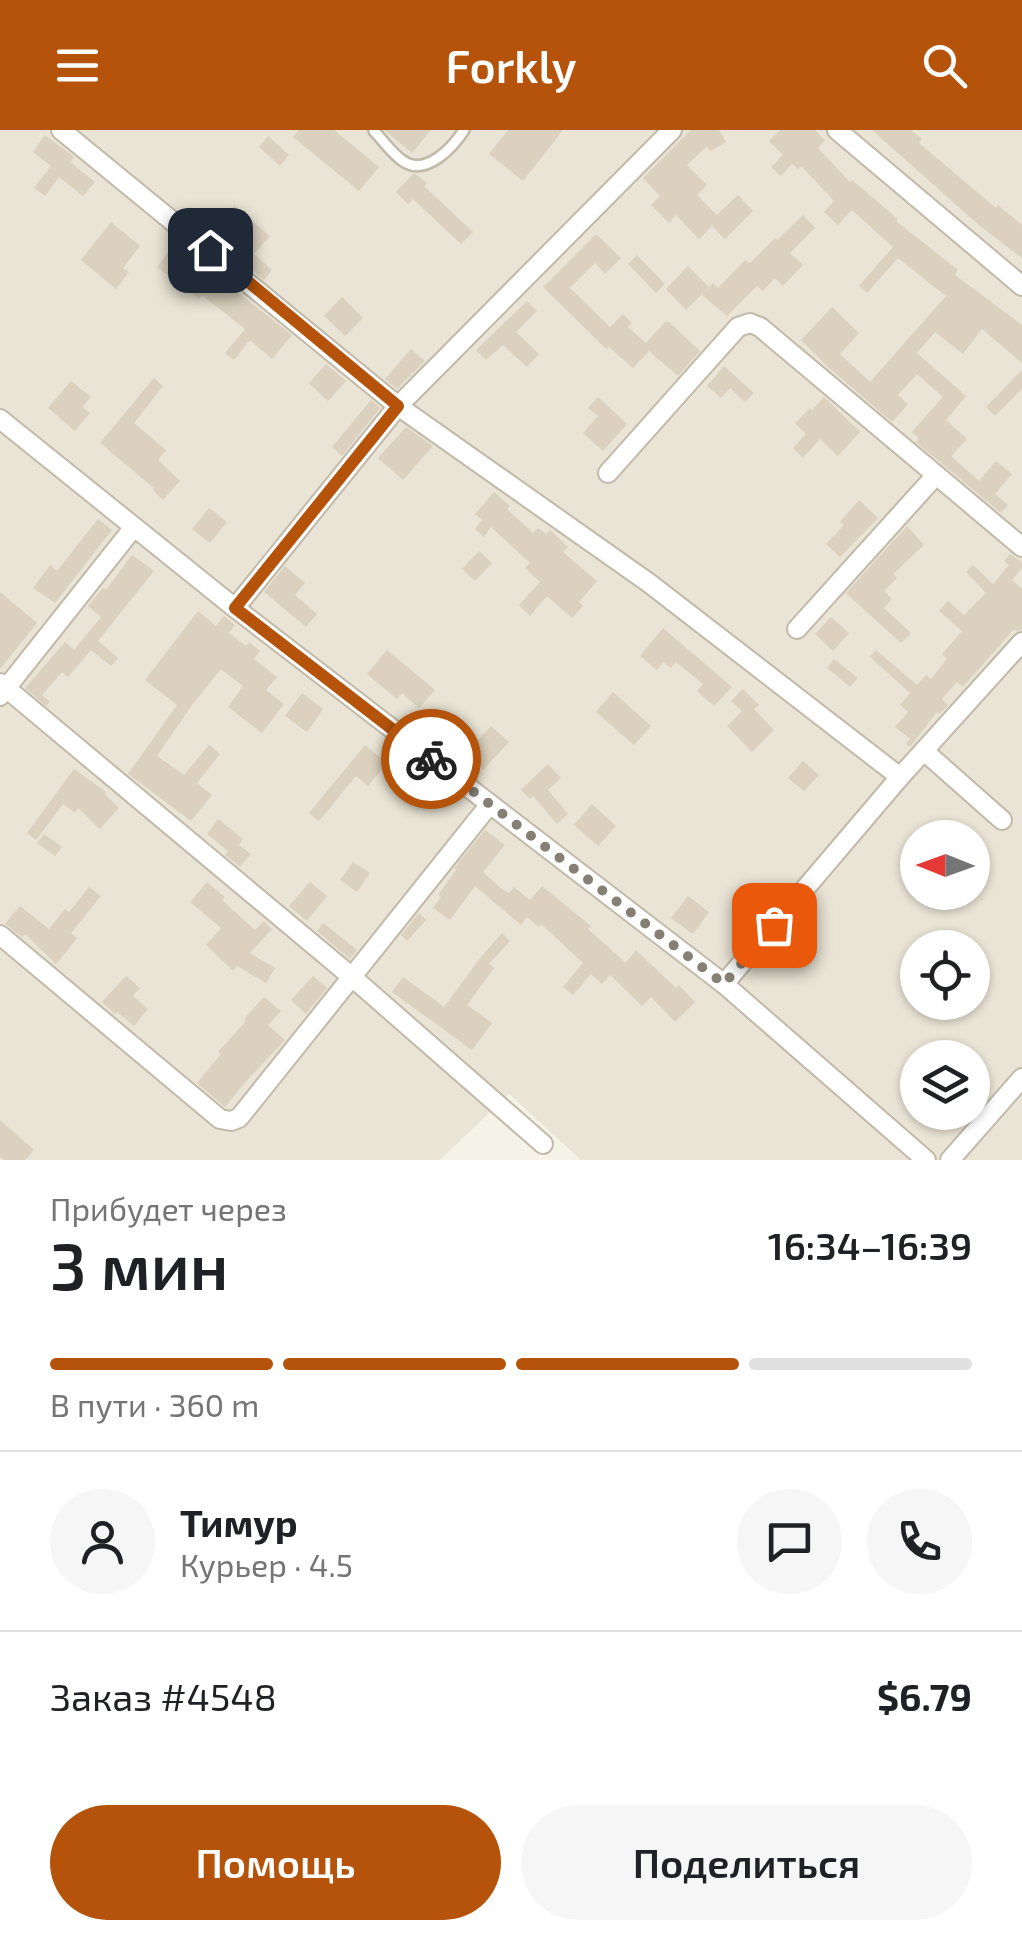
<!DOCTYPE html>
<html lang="ru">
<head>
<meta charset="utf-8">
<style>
	:root { --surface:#fff; --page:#f6f6f6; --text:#202124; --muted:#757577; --line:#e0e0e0; --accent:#b45309 }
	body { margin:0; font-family:"Exo 2",sans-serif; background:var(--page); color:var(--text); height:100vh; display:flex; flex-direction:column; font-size:38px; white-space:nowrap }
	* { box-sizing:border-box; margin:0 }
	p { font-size:32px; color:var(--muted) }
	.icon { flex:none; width:55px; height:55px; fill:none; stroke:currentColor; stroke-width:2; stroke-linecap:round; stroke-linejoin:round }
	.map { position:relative; height:1030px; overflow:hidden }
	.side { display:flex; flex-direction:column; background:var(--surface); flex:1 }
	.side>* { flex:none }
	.needle { width:65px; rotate:271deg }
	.buttons { position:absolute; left:900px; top:690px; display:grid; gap:20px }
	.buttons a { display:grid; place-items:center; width:90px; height:90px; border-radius:50%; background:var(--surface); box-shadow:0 2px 8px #0004; font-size:50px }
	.pin { position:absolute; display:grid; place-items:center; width:85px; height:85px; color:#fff; margin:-42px; border-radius:20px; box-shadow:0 5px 15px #0006 }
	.courier { position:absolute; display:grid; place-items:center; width:100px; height:100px; margin:-50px; border:8px solid #b45309; border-radius:50%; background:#fff; color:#222; box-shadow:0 2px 12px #0007 }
	.summary em { font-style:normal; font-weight:600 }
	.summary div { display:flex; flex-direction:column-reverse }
	.summary { display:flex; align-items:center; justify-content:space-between; height:170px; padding:0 50px }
	h1 { font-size:65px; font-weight:600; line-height:75px }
	.bar { display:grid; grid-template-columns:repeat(4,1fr); gap:15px 10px; align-content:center; height:120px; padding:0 50px }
	.bar i { height:12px; border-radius:8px; background:var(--line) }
	.bar .active { background:var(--accent) }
	.bar p { grid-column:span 4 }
	.line { display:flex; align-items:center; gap:25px; padding:0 50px; border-top:2px solid var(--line) }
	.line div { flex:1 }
	.round { display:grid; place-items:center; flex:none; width:105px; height:105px; border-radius:52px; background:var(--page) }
	.primary-button { display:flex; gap:20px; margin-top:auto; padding:20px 50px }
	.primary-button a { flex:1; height:115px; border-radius:60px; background:var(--accent); color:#fff; font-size:40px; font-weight:600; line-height:115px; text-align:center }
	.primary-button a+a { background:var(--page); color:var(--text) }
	header { display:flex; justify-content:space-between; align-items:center; height:130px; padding:0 50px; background:var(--accent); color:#fff; font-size:45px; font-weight:600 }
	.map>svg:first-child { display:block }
</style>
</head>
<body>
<header><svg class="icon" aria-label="menu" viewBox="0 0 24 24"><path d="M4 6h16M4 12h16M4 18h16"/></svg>Forkly<svg class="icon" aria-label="search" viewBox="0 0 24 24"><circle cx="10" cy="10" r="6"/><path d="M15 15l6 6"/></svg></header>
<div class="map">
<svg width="1022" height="1030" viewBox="0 0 1022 1030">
	<rect width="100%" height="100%" fill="#f5f2e7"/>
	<path fill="#e9e4d5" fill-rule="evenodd" d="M 0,0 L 1022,0 L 1022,1030 L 581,1030 L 509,964 L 440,1030 L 0,1030 ZM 918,708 L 972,708 L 972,762 L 918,762 ZM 918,818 L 972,818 L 972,872 L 918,872 ZM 918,928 L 972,928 L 972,982 L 918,982 Z"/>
	<g fill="#dbd1be">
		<path d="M 299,0 L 334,0 L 379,37 L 359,61 L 293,7 Z"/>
		<path d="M 384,0 L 431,0 L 412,23 Z"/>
		<path d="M 508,0 L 563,0 L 523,51 L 489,24 Z"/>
		<path d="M 691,0 L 719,0 L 726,12 L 710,21 L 707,16 L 687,35 L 707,55 L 697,65 L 717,85 L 738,65 L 753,81 L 725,109 L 712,96 L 699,109 L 676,85 L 669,93 L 651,75 L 660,66 L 643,48 Z"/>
		<path d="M 780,0 L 815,0 L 825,10 L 818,18 L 850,52 L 852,50 L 898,89 L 896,91 L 958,140 L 955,145 L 1022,195 L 1022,233 L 982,199 L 963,224 L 935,202 L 917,223 L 966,266 L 946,290 L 967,309 L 951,326 L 979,351 L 996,331 L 1012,344 L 995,364 L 1008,375 L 1001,383 L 916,312 L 919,309 L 912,302 L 943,267 L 917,244 L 898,265 L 908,274 L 892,292 L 828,237 L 801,210 L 832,177 L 859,203 L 840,224 L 870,252 L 946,166 L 898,128 L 867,163 L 859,156 L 893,117 L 852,80 L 838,95 L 824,82 L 834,71 L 801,36 L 798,39 L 792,34 L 781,46 L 771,37 L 783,25 L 769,11 Z"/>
		<path d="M 872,0 L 911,0 L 922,9 L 919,13 L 996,78 L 998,75 L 1022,95 L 1022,128 L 980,96 Z"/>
		<path d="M 45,5 L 74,27 L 70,32 L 95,52 L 83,66 L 59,47 L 45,66 L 34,58 L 51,36 L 33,22 Z"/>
		<path d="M 268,6 L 289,25 L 280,36 L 259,17 Z"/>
		<path d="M 414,43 L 427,53 L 424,56 L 473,102 L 461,114 L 413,69 L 408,74 L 396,62 Z"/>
		<path d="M 234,76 L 270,106 L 254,124 L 272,140 L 264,150 L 210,105 Z"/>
		<path d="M 803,85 L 815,98 L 790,123 L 803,135 L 783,156 L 775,148 L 763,161 L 757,156 L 727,186 L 702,165 L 713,153 L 718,158 L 745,130 L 750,133 L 775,108 L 777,110 Z"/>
		<path d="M 111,92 L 140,116 L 123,138 L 129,142 L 116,159 L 81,130 Z"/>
		<path d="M 596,104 L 621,128 L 605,144 L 595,133 L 570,158 L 610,197 L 623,184 L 632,193 L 628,197 L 646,213 L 665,192 L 669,192 L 700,221 L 678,246 L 649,221 L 633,238 L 609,217 L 606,219 L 543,157 Z"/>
		<path d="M 175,113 L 292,205 L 272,229 L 250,210 L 234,230 L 225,223 L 245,199 L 202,165 L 199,169 L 157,137 Z"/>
		<path d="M 637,125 L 665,154 L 656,163 L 628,134 Z"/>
		<path d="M 688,136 L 709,157 L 686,180 L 666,159 Z"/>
		<path d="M 342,167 L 363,188 L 345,206 L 324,186 Z"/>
		<path d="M 527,171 L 537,181 L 516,202 L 539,224 L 527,237 L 503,215 L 486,230 L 476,220 Z"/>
		<path d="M 411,219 L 425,231 L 397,259 L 385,249 Z"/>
		<path d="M 326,234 L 346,251 L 328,271 L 309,253 Z"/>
		<path d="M 724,236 L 754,263 L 745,272 L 730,258 L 721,268 L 707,256 Z"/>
		<path d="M 1022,240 L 1022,259 L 995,286 L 986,277 Z"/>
		<path d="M 154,248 L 163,256 L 134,293 L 166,320 L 158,330 L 180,351 L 163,370 L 153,360 L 154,358 L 100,313 Z"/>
		<path d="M 71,251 L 91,267 L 82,277 L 90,283 L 75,301 L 48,278 Z"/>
		<path d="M 598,267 L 627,294 L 603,321 L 583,303 L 598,286 L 588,278 Z"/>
		<path d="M 824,267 L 860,302 L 838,326 L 820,309 L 803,328 L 793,318 L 806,304 L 795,293 L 810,278 L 812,280 Z"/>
		<path d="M 371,270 L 380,278 L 342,326 L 332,317 Z"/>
		<path d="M 406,297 L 433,316 L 403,350 L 378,328 Z"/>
		<path d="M 494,362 L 510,376 L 507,379 L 533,403 L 538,398 L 546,404 L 550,400 L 568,417 L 563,422 L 597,451 L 579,472 L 583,476 L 572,488 L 547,466 L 530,486 L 519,475 L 540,452 L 525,438 L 530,433 L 491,397 L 484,407 L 475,399 L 482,390 L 475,384 Z"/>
		<path d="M 859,370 L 878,388 L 840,427 L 826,414 L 844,395 L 840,392 Z"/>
		<path d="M 209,378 L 227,392 L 210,413 L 192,399 Z"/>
		<path d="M 98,389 L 112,400 L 55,473 L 33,458 L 50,435 L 57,441 Z"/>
		<path d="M 907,396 L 924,415 L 893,444 L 897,448 L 884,461 L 892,469 L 884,478 L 911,503 L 901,513 L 846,463 Z"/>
		<path d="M 479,421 L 492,433 L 475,451 L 462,439 Z"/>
		<path d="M 1010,424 L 1022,432 L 1022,438 L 1012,450 L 1022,459 L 1022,500 L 1016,501 L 1014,499 L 963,557 L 957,552 L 942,569 L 948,575 L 939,584 L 937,582 L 910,617 L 906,614 L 910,609 L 895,597 L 908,582 L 900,575 L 910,563 L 870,527 L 876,520 L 917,555 L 926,545 L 931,549 L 947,529 L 942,524 L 962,501 L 939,481 L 948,471 L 964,485 L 986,463 L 966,442 L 973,435 L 993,454 L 1009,435 L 1004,431 Z"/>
		<path d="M 132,425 L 154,441 L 98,511 L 118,528 L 111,536 L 91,520 L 68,547 L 62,542 L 42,565 L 50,572 L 46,576 L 25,558 L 65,512 L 74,520 L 101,487 L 88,476 L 103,458 L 106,460 Z"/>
		<path d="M 285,436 L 305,453 L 295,465 L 317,484 L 306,497 L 264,462 Z"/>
		<path d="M 0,462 L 37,493 L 0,539 Z"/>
		<path d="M 198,481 L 216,496 L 224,486 L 235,495 L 229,503 L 246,516 L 249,512 L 260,521 L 254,529 L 277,547 L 266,560 L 284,574 L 262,603 L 228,577 L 243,556 L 221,539 L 192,575 L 157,626 L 184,645 L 209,615 L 220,624 L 197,653 L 212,665 L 191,691 L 128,644 L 177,575 L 145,550 Z"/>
		<path d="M 831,487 L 849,503 L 833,521 L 815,504 Z"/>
		<path d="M 663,498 L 732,557 L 714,576 L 697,561 L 703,554 L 676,532 L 671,538 L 663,532 L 657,540 L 640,526 Z"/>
		<path d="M 387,520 L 435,560 L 419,578 L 402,563 L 397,569 L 367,544 Z"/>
		<path d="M 834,529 L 858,548 L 850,557 L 827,538 Z"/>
		<path d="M 743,559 L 759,575 L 754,579 L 774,600 L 752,622 L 727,596 L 742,581 L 731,571 Z"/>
		<path d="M 613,562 L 651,596 L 634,615 L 596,582 Z"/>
		<path d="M 302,563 L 323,579 L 307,602 L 285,586 Z"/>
		<path d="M 491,596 L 509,612 L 483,640 L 465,624 Z"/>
		<path d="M 365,615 L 387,633 L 368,656 L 356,646 L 319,691 L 309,683 Z"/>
		<path d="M 803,631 L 819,645 L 804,661 L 788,648 Z"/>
		<path d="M 548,634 L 561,648 L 548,660 L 568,684 L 557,694 L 533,666 L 530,669 L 521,660 Z"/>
		<path d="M 74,639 L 106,662 L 105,664 L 119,678 L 100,699 L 78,678 L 75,683 L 63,674 L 36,710 L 27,703 Z"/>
		<path d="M 592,674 L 616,696 L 598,716 L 574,695 Z"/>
		<path d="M 218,689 L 243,709 L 239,715 L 251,724 L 240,737 L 225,725 L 228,721 L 207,704 Z"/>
		<path d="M 485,700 L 505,715 L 483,742 L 503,760 L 509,763 L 514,757 L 530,770 L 542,756 L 591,796 L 588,799 L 626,833 L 636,820 L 676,858 L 679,855 L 695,872 L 675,892 L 651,867 L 642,876 L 610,845 L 602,854 L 591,844 L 573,865 L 563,857 L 583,833 L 541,794 L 539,797 L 527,787 L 521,795 L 475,756 L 450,790 L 433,778 L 441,767 L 438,765 L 456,740 L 454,738 Z"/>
		<path d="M 44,704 L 62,717 L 55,726 L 37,713 Z"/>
		<path d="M 353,732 L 370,743 L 357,762 L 340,750 Z"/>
		<path d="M 207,752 L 225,767 L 222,770 L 255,800 L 264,791 L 272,799 L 250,823 L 275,838 L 266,853 L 237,836 L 233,841 L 206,815 L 221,798 L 190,772 Z"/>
		<path d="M 310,752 L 327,766 L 307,791 L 289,776 Z"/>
		<path d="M 89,757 L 101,766 L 71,803 L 77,808 L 56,834 L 25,804 L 22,807 L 5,794 L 20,776 L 49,799 L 65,779 L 69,782 Z"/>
		<path d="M 688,766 L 709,782 L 693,804 L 671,788 Z"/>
		<path d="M 419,783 L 426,790 L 407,811 L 401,805 Z"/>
		<path d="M 323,793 L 357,820 L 350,829 L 317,801 Z"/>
		<path d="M 502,803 L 510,811 L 489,834 L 494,838 L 467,875 L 492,893 L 472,920 L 392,862 L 403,847 L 444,877 L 481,827 Z"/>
		<path d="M 126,846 L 140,858 L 133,866 L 148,879 L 134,896 L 117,882 L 115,884 L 102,872 Z"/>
		<path d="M 313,846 L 327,858 L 306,884 L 291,870 Z"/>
		<path d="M 264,867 L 281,881 L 268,895 L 285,910 L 241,957 L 225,977 L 197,953 L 221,924 L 218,922 L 246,891 L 244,889 Z"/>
		<path d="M 0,990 L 34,1020 L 25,1030 L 4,1030 L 0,1027 Z"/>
	</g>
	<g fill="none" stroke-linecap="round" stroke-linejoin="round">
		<defs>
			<path id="service" d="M 374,1 C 383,10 392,24 403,31 C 426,47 453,17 464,0"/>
			<g id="minor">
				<path d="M 61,0 L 398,276 L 649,453 L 900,647"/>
				<path d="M 837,0 L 1022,156"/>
				<path d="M 0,289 L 235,478 L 724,854 L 926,1030"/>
				<path d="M 608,343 L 738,197 L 750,193 L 760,197 L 1022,417"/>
				<path d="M 235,478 L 398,276 L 672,0"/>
				<path d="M 797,499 L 936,345"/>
				<path d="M 0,553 L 352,847 L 543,1014"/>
				<path d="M 0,566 L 134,397"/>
				<path d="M 924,621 L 1002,690"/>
				<path d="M 0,805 L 220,989 L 231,991 L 239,988 L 490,674"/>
				<path d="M 724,854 L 900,647 L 1022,512"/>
				<path d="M 950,1030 L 1022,948"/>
			</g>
		</defs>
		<use href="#service" stroke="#c1baa9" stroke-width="14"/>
		<use href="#minor" stroke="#c1baa9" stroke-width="22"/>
		<use href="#service" stroke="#fff" stroke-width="9"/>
		<use href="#minor" stroke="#fff" stroke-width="18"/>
	</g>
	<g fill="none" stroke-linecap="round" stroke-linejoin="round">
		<path stroke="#858073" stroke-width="10" stroke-dasharray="0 18" d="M 431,629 L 724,854 L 774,795"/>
		<path stroke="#b45309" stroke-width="12" d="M 210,120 L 398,276 L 235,478 L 431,629"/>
	</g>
</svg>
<div class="buttons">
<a><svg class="needle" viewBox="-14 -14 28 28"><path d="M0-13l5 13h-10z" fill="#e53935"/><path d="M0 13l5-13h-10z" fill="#757577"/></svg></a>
<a><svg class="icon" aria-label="locate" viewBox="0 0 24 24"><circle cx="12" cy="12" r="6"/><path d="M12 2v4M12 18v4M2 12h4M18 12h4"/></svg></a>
<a><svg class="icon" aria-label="layers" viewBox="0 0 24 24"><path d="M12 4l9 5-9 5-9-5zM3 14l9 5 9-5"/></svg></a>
</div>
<div class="pin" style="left:774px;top:795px;background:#ea580c"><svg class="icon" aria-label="bag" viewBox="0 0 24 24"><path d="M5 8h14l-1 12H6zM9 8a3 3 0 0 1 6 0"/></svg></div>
<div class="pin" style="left:210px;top:120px;background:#1f2937"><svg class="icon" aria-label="home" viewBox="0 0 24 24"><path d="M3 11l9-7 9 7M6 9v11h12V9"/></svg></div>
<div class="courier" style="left:431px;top:629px"><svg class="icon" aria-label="bike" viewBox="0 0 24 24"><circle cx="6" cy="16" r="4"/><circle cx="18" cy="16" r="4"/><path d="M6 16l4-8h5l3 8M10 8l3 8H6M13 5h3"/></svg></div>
</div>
<section class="side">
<div class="summary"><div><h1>3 мин</h1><p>Прибудет через</p></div><em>16:34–16:39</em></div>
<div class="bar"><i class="active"></i><i class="active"></i><i class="active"></i><i></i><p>В пути · 360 m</p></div>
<div class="line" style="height:180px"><a class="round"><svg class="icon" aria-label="person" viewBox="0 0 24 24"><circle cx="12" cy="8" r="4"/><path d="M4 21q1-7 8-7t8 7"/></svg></a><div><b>Тимур</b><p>Курьер · 4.5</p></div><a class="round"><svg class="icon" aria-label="chat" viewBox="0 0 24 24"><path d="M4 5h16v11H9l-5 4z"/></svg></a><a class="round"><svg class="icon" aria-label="phone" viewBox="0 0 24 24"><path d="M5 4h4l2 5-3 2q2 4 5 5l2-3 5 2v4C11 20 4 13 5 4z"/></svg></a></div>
<div class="line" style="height:130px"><div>Заказ #4548</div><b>$6.79</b></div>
<div class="primary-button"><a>Помощь</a><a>Поделиться</a></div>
</section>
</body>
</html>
